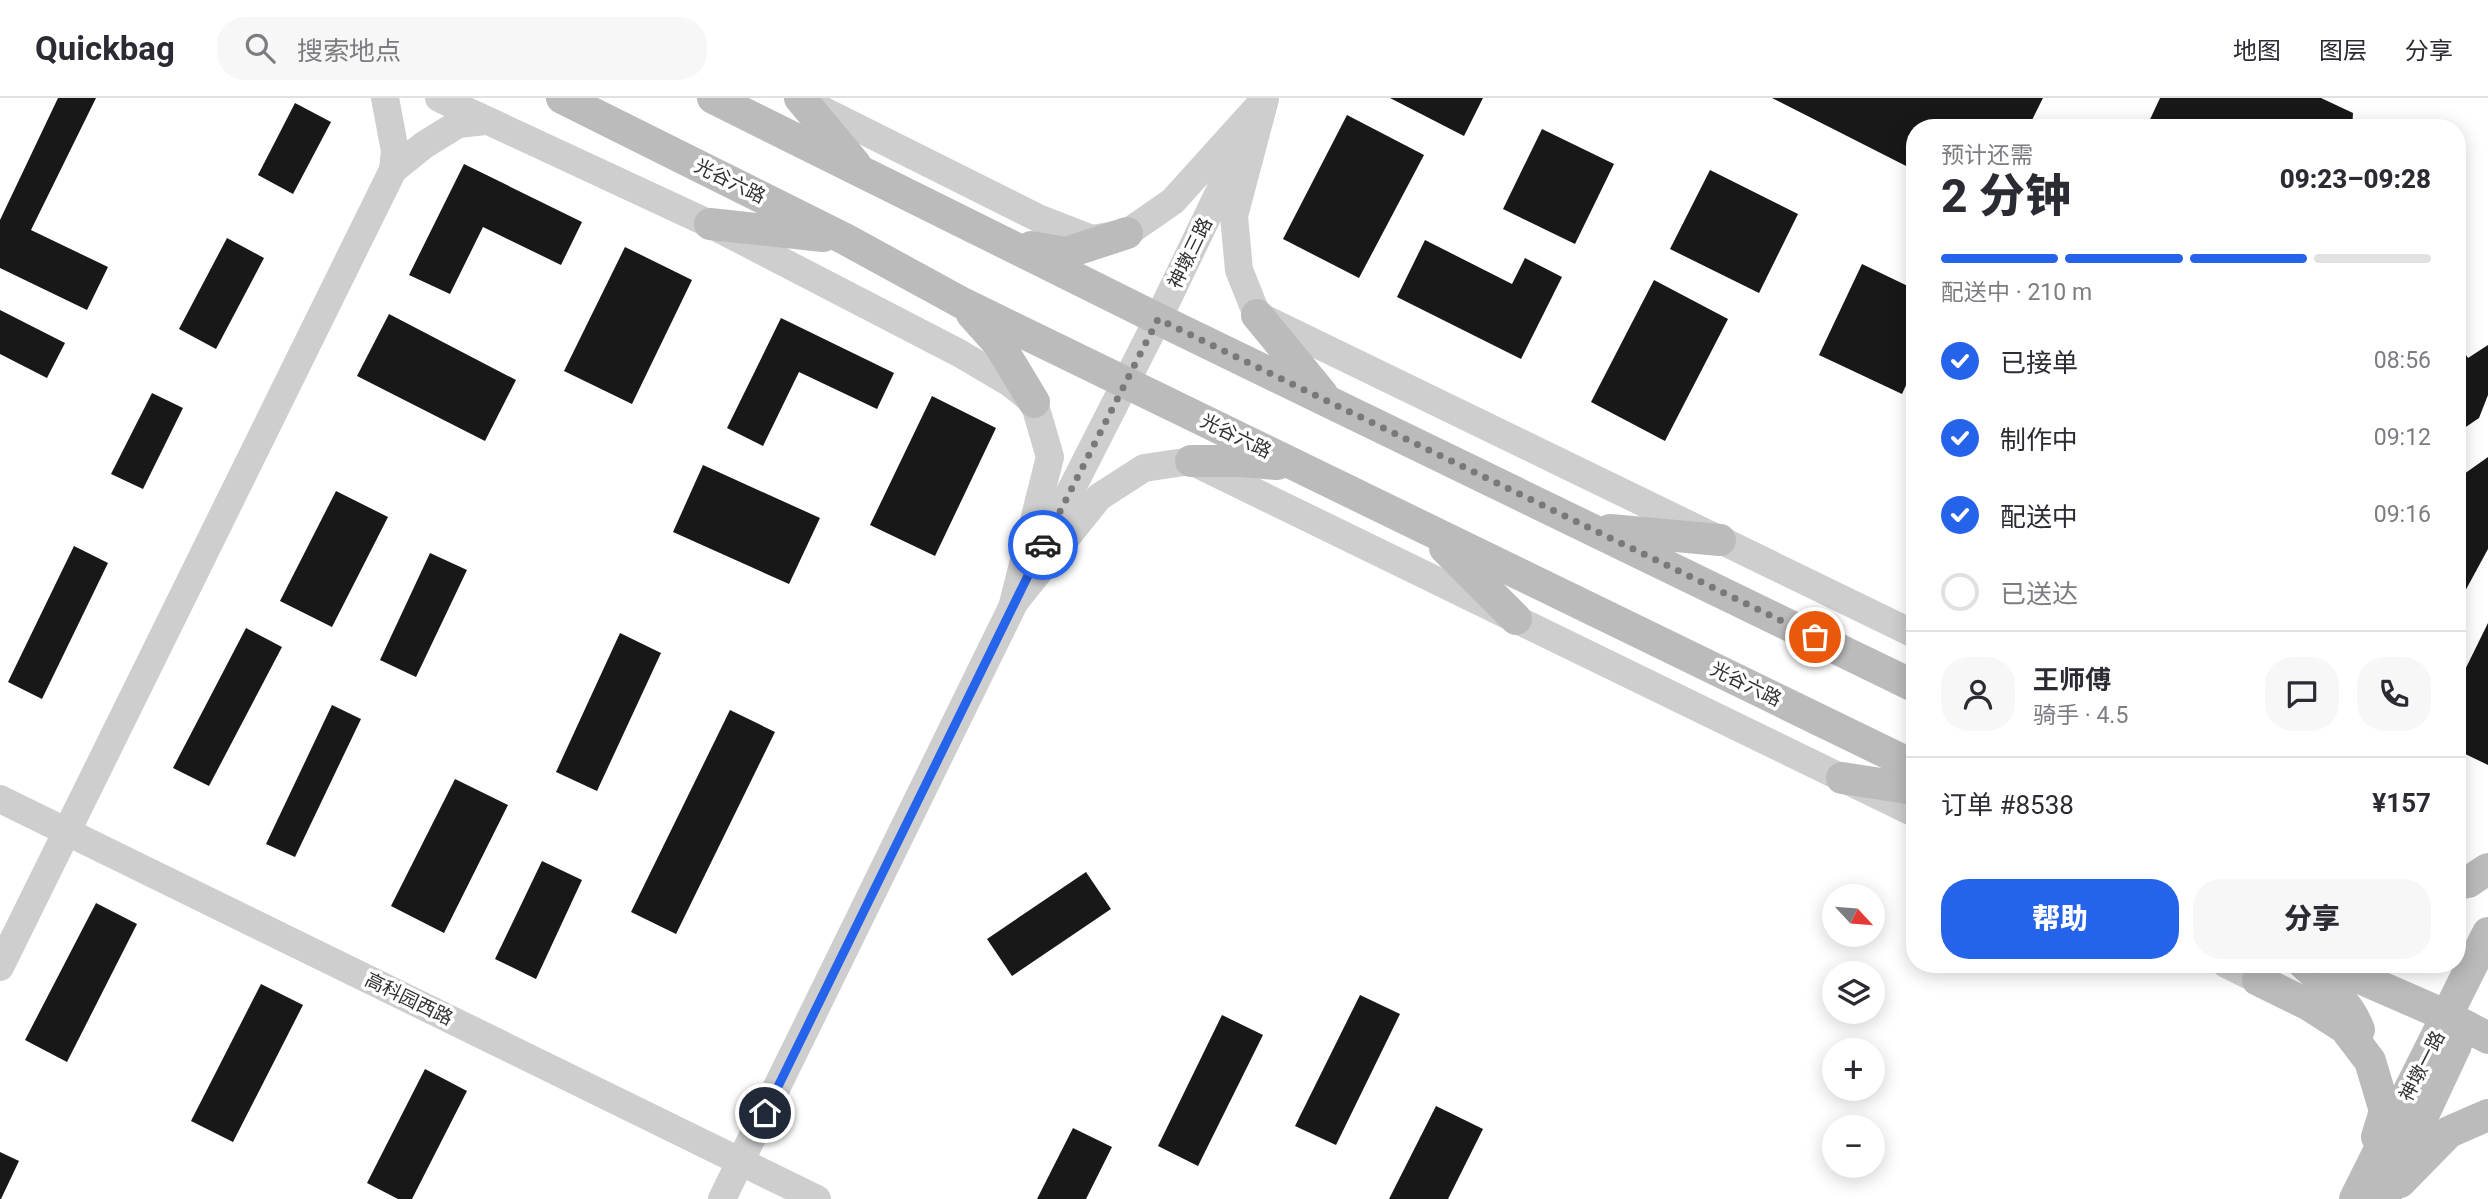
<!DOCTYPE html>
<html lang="zh">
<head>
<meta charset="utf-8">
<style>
	:root { --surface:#fff; --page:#f7f7f7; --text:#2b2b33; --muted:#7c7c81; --line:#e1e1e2; --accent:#2563eb }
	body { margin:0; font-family:Roboto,"Noto Sans SC",sans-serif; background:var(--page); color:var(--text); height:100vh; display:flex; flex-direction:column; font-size:26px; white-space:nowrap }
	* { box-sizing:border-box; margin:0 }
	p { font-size:23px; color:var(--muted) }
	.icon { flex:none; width:38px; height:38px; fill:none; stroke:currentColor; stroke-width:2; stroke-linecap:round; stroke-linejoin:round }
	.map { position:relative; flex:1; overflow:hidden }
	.panel { position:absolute; left:1906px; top:21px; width:560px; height:854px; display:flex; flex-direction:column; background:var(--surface); border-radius:28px; box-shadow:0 4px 18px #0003 }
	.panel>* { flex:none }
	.needle { width:46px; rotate:116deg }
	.buttons { position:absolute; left:1822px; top:786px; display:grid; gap:14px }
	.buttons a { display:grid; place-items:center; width:63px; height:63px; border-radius:50%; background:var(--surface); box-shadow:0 4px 18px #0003; font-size:35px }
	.pin { position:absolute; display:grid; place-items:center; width:60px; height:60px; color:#fff; margin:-30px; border:4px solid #fff; border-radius:50%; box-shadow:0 2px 7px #0007 }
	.courier { position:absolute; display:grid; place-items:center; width:70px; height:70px; margin:-35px; border:5px solid #2563eb; border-radius:50%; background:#fff; color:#222; box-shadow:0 2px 9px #0007 }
	.overview em { font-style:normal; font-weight:800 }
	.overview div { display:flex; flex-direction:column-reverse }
	.overview { display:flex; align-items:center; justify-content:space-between; height:119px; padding:0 35px }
	h1 { font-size:46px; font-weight:800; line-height:52px }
	.bar { display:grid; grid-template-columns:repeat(4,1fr); gap:10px 7px; align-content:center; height:84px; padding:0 35px }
	.bar i { height:9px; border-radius:5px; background:var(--line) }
	.bar .current { background:var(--accent) }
	.bar p { grid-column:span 4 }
	.line { display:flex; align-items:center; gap:18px; padding:0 35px; border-top:2px solid var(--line) }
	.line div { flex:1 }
	.round { display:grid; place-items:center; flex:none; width:74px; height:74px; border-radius:28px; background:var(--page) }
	ol { padding:0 35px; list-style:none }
	li { display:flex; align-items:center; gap:21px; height:77px }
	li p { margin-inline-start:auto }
	li .icon { padding:7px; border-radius:50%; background:var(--accent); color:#fff; stroke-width:4 }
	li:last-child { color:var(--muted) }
	li i { width:38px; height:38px; border:4px solid var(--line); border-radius:50% }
	.primary-button { display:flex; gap:14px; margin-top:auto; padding:14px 35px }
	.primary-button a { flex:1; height:80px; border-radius:28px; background:var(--accent); color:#fff; font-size:28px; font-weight:800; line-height:80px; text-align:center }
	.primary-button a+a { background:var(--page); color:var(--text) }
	header { display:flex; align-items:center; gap:42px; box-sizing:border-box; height:98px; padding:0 35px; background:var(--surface); border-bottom:2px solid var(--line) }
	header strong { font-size:33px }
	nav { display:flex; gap:38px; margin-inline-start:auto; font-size:24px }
	.search { width:490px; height:63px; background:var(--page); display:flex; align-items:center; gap:18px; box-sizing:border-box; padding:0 24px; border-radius:28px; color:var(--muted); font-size:26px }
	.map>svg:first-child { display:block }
</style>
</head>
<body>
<header>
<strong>Quickbag</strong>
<div class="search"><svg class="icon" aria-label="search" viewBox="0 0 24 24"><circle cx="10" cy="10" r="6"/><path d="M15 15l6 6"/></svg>搜索地点</div>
<nav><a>地图</a><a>图层</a><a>分享</a></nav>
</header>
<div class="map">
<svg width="2488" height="1101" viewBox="0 0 2488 1101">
	<rect width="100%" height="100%" fill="#fff"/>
	<g fill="#181818">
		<path d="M 58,0 L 96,0 L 31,132 L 108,169 L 87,212 L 0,170 L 0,122 Z"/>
		<path d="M 1390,0 L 1483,0 L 1464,38 Z"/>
		<path d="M 1772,0 L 2043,0 L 2028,30 L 1914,30 L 1914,72 Z"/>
		<path d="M 2160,0 L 2321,0 L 2353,15 L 2352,30 L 2146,30 Z"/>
		<path d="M 295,5 L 331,24 L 293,96 L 258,77 Z"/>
		<path d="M 1347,17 L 1424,57 L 1359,180 L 1283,141 Z"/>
		<path d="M 1542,31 L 1614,66 L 1575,146 L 1503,111 Z"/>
		<path d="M 464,66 L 582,124 L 561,167 L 483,129 L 450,196 L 409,177 Z"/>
		<path d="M 1710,72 L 1798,116 L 1759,195 L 1670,151 Z"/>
		<path d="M 227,140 L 264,160 L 216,251 L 179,231 Z"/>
		<path d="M 1425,142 L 1512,186 L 1525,160 L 1562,179 L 1521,261 L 1397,199 Z"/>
		<path d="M 625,149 L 692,182 L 632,306 L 564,273 Z"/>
		<path d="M 1862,166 L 1914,191 L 1914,270 L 1902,296 L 1819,257 Z"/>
		<path d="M 1654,182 L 1728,221 L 1665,343 L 1591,304 Z"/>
		<path d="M 0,212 L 65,245 L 47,280 L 0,256 Z"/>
		<path d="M 389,216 L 516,282 L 485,343 L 357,278 Z"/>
		<path d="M 781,220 L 894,275 L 877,311 L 799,274 L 763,348 L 727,330 Z"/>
		<path d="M 2457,244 L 2468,260 L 2488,247 L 2488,297 L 2479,320 L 2457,335 Z"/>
		<path d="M 152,295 L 183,310 L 143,391 L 111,376 Z"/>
		<path d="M 932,298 L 996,330 L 935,458 L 870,427 Z"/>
		<path d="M 2488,359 L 2488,451 L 2457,508 L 2457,381 Z"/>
		<path d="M 703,367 L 820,420 L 789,486 L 673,434 Z"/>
		<path d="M 336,393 L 388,419 L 332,529 L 280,503 Z"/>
		<path d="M 74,448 L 108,465 L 42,601 L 8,584 Z"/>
		<path d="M 430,455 L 467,472 L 416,579 L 380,562 Z"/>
		<path d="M 2488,525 L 2488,667 L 2457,652 L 2457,588 Z"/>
		<path d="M 246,530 L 282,549 L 209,688 L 173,670 Z"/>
		<path d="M 620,535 L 661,555 L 597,693 L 556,674 Z"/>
		<path d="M 332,607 L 361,621 L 295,759 L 266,746 Z"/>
		<path d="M 730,612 L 775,634 L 676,836 L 631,814 Z"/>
		<path d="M 455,681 L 508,707 L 444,835 L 391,808 Z"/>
		<path d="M 542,763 L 582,782 L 536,881 L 495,861 Z"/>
		<path d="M 1086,774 L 1111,811 L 1012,878 L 987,841 Z"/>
		<path d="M 96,805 L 137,826 L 67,964 L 25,942 Z"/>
		<path d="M 261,886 L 303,907 L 233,1044 L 191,1023 Z"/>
		<path d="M 1360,897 L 1400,916 L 1336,1047 L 1295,1028 Z"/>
		<path d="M 1222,917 L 1263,937 L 1198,1068 L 1158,1048 Z"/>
		<path d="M 425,971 L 467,993 L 412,1101 L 398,1101 L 367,1085 Z"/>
		<path d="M 1436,1008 L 1483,1031 L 1448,1101 L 1389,1101 Z"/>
		<path d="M 1073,1030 L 1112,1049 L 1086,1101 L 1037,1101 Z"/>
		<path d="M 0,1054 L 19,1063 L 1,1101 L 0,1101 Z"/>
	</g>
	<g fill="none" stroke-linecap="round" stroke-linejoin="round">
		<g stroke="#cecece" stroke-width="28">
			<path d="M 439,0 L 710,126 L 959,255 L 1010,285 L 1034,304 L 1050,359 L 1013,506 L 1099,399 L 1144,370 L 1191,363 L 1914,715"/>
			<path d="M 802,2 L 1038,120 L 1092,141 L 1127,135 L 1173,103 L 1265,1 L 1234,118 L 1239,172 L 1257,217 L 1914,536"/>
			<path d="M 393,72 L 424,47 L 458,26 L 485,23"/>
			<path d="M 1039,455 L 1158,221 L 1236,59"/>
			<path d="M 0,701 L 817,1101"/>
			<path d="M 2226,866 L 2258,882"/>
			<path d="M 0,869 L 393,72 L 395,53 L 385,0"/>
			<path d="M 722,1101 L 1021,491"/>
		</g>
		<g stroke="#bbb" stroke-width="32">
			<path d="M 562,0 L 845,141 L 962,205 L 1914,668"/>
			<path d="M 713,0 L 1158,221 L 1914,588"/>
			<path d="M 800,0 L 855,66"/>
			<path d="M 710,126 L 823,138"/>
			<path d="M 1031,149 L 1066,155 L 1127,135"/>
			<path d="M 972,216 L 999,246 L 1034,304"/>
			<path d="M 1257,217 L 1322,296"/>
			<path d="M 1191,363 L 1242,363 L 1277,366"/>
			<path d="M 1610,432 L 1720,442"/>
			<path d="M 1445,450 L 1516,521"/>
			<path d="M 1842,680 L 1914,691"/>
			<path d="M 2457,786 L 2468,784 L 2488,771"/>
			<path d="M 2304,866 C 2324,883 2350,906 2359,932"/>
			<path d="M 2328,866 L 2447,918 L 2488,940"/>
			<path d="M 2258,882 L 2309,907 L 2345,930 L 2370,963 L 2385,1013 L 2377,1039"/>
			<path d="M 2400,1084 L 2449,1034 L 2488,1017"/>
			<path d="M 2355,1101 L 2488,835"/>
			<path d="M 2384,1101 L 2456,947"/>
		</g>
	</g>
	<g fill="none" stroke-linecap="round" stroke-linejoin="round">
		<path stroke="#797979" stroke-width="7" stroke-dasharray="0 12.6" d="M 1043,447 L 1158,221 L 1815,539"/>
		<path stroke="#2563eb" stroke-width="9" d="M 765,1015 L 1043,447"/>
	</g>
	<g text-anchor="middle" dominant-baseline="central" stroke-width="7" stroke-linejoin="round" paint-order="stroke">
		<g font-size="19" fill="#313131" stroke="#fff">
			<text transform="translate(730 83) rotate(26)">光谷六路</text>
			<text transform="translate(1190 155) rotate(-64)">神墩三路</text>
			<text transform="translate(1236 338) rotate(26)">光谷六路</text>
			<text transform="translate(1746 586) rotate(26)">光谷六路</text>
			<text transform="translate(409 901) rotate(26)">高科园西路</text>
			<text transform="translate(2422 968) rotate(-63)">神墩一路</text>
		</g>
	</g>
</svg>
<div class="buttons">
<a><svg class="needle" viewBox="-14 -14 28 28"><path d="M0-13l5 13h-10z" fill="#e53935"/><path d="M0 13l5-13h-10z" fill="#7c7c81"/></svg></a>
<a><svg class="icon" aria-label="layers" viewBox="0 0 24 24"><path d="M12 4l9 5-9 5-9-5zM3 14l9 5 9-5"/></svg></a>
<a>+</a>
<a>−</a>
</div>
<div class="pin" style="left:1815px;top:539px;background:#ea580c"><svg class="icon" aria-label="bag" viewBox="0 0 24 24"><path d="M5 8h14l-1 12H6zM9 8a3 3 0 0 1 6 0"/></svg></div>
<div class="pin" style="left:765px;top:1015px;background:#1f2937"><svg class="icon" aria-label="home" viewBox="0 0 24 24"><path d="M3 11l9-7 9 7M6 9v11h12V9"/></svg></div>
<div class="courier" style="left:1043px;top:447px"><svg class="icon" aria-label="car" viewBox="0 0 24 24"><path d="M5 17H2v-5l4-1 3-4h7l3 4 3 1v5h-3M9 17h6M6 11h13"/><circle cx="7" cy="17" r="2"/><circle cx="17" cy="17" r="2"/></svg></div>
<section class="panel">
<div class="overview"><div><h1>2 分钟</h1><p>预计还需</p></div><em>09:23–09:28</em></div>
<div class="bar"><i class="current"></i><i class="current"></i><i class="current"></i><i></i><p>配送中 · 210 m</p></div>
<ol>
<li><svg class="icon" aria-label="check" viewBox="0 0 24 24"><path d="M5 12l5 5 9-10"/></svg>已接单<p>08:56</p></li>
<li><svg class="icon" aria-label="check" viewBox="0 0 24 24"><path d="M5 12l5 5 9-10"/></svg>制作中<p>09:12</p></li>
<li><svg class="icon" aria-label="check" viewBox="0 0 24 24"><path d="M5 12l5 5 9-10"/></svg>配送中<p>09:16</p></li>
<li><i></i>已送达</li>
</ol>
<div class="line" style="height:126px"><a class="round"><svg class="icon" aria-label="person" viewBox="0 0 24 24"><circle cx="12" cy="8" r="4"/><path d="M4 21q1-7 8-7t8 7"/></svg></a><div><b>王师傅</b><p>骑手 · 4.5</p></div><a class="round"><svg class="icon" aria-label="chat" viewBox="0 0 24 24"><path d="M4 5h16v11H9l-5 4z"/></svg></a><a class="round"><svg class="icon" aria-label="phone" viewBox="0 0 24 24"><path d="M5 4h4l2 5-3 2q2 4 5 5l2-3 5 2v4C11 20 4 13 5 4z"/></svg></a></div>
<div class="line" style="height:91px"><div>订单 #8538</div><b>¥157</b></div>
<div class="primary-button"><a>帮助</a><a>分享</a></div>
</section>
</div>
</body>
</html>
